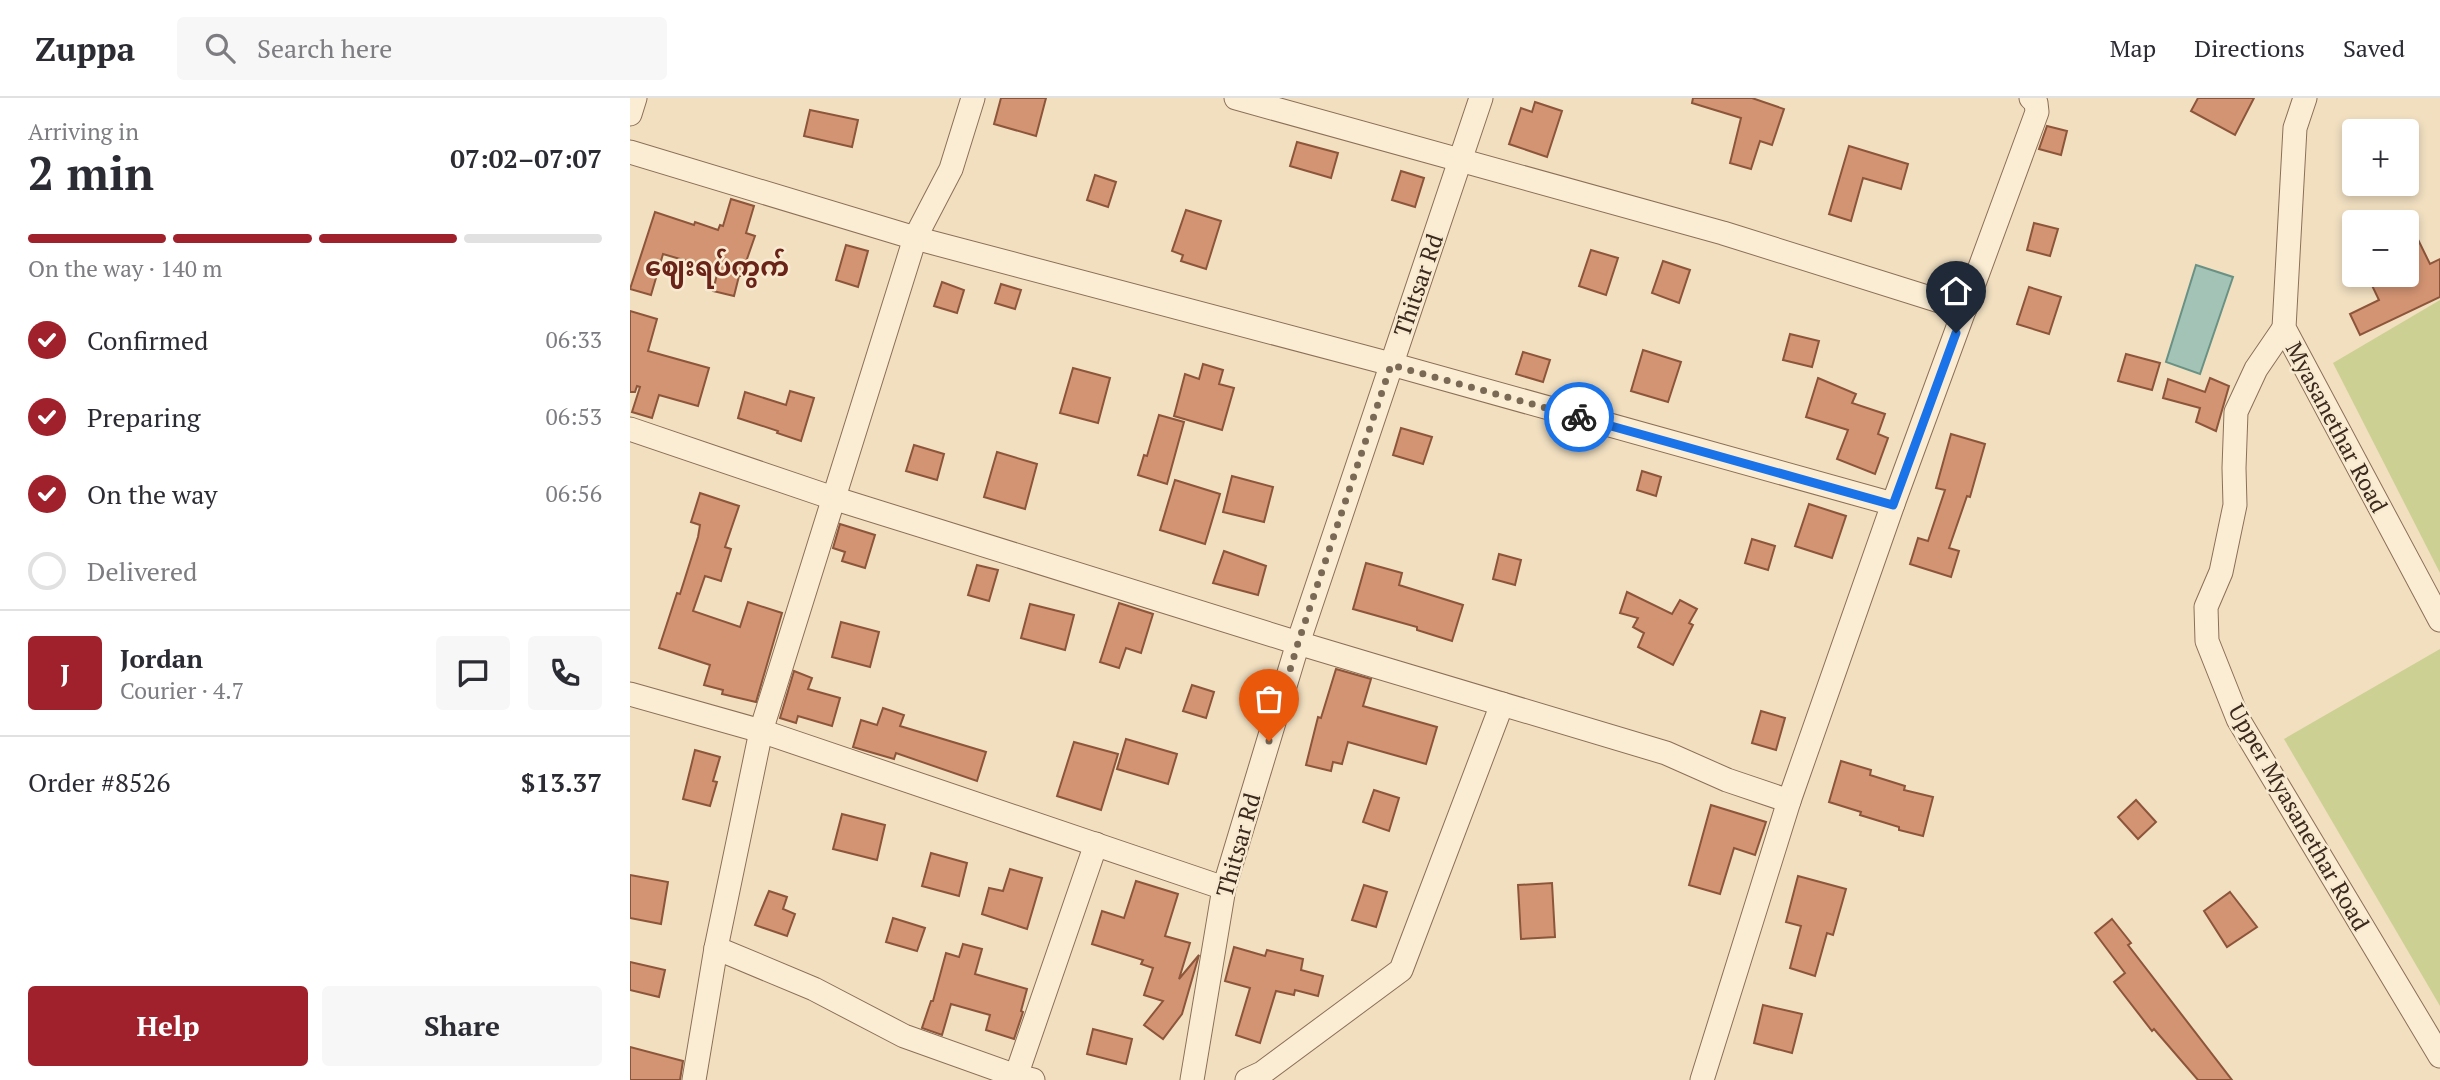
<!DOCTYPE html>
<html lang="en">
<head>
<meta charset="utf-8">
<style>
	:root { --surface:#fff; --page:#f7f7f7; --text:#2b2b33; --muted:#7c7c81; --line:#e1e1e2; --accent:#a0212b }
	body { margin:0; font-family:"PT Serif","Noto Sans Myanmar",serif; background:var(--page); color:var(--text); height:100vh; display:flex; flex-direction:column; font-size:26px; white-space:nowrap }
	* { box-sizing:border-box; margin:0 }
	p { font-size:23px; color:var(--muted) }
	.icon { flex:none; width:38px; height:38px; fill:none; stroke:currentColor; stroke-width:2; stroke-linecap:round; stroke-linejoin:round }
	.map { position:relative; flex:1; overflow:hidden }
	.details { display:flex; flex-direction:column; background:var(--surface); width:630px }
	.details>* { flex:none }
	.buttons { position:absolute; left:1712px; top:21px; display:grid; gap:14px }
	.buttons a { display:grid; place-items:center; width:77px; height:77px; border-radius:7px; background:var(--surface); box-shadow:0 4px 10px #0003; font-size:35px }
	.pin { position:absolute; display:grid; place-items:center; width:60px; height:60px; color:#fff; margin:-72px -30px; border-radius:50% 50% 50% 0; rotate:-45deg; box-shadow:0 0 7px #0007 }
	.pin .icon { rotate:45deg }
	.courier { position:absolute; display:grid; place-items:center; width:70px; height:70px; margin:-35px; border:5px solid #1a73e8; border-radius:50%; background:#fff; color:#222; box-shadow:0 2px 9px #0007 }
	.head em { font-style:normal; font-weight:700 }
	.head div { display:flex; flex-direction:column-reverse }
	.head { display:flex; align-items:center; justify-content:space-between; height:119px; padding:0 28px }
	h1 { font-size:46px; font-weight:700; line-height:52px }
	.bar { display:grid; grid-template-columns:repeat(4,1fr); gap:10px 7px; align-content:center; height:84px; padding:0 28px }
	.bar i { height:9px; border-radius:5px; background:var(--line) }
	.bar .active { background:var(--accent) }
	.bar p { grid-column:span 4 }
	.line { display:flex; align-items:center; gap:18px; padding:0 28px; border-top:2px solid var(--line) }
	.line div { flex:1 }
	.round { display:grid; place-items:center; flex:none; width:74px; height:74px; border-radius:7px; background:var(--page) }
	ol { padding:0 28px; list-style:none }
	li { display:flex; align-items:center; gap:21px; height:77px }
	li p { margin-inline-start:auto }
	li .icon { padding:7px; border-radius:50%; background:var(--accent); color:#fff; stroke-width:4 }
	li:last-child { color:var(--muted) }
	li i { width:38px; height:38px; border:4px solid var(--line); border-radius:50% }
	.action { display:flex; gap:14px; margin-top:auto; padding:14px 28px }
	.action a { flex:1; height:80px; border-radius:7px; background:var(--accent); color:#fff; font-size:28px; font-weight:700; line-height:80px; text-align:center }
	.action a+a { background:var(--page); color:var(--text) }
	header { display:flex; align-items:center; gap:42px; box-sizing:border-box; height:98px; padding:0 35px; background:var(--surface); border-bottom:2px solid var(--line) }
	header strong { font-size:33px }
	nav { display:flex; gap:38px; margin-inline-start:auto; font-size:24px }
	.search { width:490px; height:63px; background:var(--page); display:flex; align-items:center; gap:18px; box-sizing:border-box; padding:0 24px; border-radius:7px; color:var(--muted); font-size:26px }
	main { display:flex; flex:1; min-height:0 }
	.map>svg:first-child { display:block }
</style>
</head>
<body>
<header>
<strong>Zuppa</strong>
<div class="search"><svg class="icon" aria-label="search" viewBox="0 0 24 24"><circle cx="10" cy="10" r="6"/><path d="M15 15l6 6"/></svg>Search here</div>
<nav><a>Map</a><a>Directions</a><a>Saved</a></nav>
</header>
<main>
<section class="details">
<div class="head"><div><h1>2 min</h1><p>Arriving in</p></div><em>07:02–07:07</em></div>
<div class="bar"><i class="active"></i><i class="active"></i><i class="active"></i><i></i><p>On the way · 140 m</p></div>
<ol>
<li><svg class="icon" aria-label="check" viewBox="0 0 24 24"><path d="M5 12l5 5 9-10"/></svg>Confirmed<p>06:33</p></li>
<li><svg class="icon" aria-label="check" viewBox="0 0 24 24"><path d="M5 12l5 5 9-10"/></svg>Preparing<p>06:53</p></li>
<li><svg class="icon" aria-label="check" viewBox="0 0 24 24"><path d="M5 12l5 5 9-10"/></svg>On the way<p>06:56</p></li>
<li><i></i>Delivered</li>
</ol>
<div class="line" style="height:126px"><b class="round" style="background:var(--accent);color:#fff">J</b><div><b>Jordan</b><p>Courier · 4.7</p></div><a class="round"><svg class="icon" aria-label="chat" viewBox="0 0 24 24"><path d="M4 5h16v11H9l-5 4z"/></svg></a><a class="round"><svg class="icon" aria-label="phone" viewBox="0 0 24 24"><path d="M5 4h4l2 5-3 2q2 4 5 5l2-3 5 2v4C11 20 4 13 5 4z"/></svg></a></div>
<div class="line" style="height:91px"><div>Order #8526</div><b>$13.37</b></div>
<div class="action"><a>Help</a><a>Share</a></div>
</section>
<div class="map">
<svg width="1810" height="982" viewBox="0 0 1810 982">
	<rect width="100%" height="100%" fill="#f1dfc0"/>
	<g fill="#cdd093">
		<path d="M 1810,202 L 1810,475 L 1703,265 Z"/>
		<path d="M 1810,551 L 1810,908 L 1654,641 Z"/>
	</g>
	<path fill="#a3c3b7" stroke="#699285" stroke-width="2" d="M 1566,167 L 1603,179 L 1570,276 L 1536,264 Z"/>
	<g fill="#d39473" stroke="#8d553a" stroke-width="2">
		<path d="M 371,0 L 416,0 L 406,38 L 364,26 Z"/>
		<path d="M 1063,0 L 1122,0 L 1154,11 L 1142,47 L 1130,43 L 1121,71 L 1100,65 L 1111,20 L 1062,5 Z"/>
		<path d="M 1568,0 L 1624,0 L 1605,37 L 1561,13 Z"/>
		<path d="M 905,4 L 932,13 L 917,59 L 879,46 L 891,10 L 902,14 Z"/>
		<path d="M 180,12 L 228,22 L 222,49 L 174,38 Z"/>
		<path d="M 1417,28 L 1437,33 L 1431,57 L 1409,51 Z"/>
		<path d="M 667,44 L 708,55 L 701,80 L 660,68 Z"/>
		<path d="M 1219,48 L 1278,66 L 1271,91 L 1233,80 L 1221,123 L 1199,116 Z"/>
		<path d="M 771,73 L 794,80 L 785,109 L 762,102 Z"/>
		<path d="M 465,77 L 486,84 L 478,109 L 457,102 Z"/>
		<path d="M 101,101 L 124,108 L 116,135 L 125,138 L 111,178 L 109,178 L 104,198 L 83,193 L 88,172 L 33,156 L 21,197 L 0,191 L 25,114 L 64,127 L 65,124 L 88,132 L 90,127 L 93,128 Z"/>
		<path d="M 556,112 L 591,123 L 576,171 L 551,163 L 553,157 L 542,153 Z"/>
		<path d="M 1776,117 L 1800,166 L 1810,161 L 1810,199 L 1730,237 L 1720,216 L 1749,202 L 1737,177 L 1776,177 Z"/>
		<path d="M 1404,125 L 1428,131 L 1420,158 L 1397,152 Z"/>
		<path d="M 216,147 L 238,153 L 228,189 L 206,182 Z"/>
		<path d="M 961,152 L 988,160 L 976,197 L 949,188 Z"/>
		<path d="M 1033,163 L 1060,172 L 1049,205 L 1022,195 Z"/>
		<path d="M 312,184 L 334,192 L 327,215 L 304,208 Z"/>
		<path d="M 371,186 L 391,192 L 385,211 L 365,205 Z"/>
		<path d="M 1399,189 L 1431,199 L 1419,236 L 1387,226 Z"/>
		<path d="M 0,213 L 27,221 L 18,253 L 79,270 L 68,308 L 29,297 L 22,320 L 2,314 L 10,289 L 7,288 L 5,294 L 0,294 Z"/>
		<path d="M 1160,236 L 1189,243 L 1182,269 L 1153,262 Z"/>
		<path d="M 1013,252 L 1051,264 L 1038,304 L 1001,293 Z"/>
		<path d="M 893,254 L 920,262 L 913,284 L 886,276 Z"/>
		<path d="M 1496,256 L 1530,265 L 1522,292 L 1488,283 Z"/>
		<path d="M 573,266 L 593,272 L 589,286 L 604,290 L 592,332 L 544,318 L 555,276 L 569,281 Z"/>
		<path d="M 443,270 L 480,280 L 468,325 L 430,315 Z"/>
		<path d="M 1188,280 L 1226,296 L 1222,305 L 1255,316 L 1248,336 L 1258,340 L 1245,376 L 1207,361 L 1218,332 L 1176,319 Z"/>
		<path d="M 1580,280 L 1599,288 L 1586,333 L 1566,324 L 1570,310 L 1533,300 L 1538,281 L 1575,294 Z"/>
		<path d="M 160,293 L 184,300 L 171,343 L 147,335 L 148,333 L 108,320 L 115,294 L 156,307 Z"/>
		<path d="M 529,317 L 554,324 L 537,386 L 508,377 L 514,357 L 517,358 Z"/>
		<path d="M 771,330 L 802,339 L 793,366 L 763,357 Z"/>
		<path d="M 1321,336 L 1355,346 L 1340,399 L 1337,398 L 1319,450 L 1329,453 L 1321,479 L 1280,466 L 1288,440 L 1298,443 L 1315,392 L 1306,390 Z"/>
		<path d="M 284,347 L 314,356 L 307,382 L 276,373 Z"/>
		<path d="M 367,354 L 407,366 L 395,411 L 354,399 Z"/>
		<path d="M 1012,373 L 1031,379 L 1026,398 L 1007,392 Z"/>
		<path d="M 602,378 L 643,389 L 634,424 L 593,414 Z"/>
		<path d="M 545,382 L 590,396 L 575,446 L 530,432 Z"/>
		<path d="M 70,395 L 109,408 L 95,449 L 101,451 L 91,483 L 75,478 L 63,513 L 110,529 L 118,504 L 152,515 L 126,604 L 92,596 L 93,592 L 74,587 L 80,567 L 29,550 L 47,495 L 50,496 L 68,439 L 70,427 L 61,424 Z"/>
		<path d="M 1179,406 L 1216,418 L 1202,460 L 1165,448 Z"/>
		<path d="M 210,426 L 245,437 L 235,470 L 212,463 L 215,454 L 203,450 Z"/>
		<path d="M 1122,441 L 1145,448 L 1138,472 L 1115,465 Z"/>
		<path d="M 594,453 L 636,468 L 628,497 L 583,485 Z"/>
		<path d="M 869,456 L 891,462 L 885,487 L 863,481 Z"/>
		<path d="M 736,465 L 772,475 L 769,487 L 833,507 L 822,543 L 787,532 L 787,529 L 723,511 Z"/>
		<path d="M 347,467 L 368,472 L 359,503 L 338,497 Z"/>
		<path d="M 997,494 L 1042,516 L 1050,502 L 1067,511 L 1059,525 L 1063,527 L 1043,567 L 1008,549 L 1014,535 L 1003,529 L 1008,520 L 990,515 Z"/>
		<path d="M 489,505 L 523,516 L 511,555 L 496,550 L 489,570 L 470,564 Z"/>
		<path d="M 400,506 L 444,517 L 435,552 L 391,540 Z"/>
		<path d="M 211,524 L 249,534 L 240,569 L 202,559 Z"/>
		<path d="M 706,571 L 741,581 L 733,608 L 807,629 L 796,666 L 718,644 L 712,666 L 703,664 L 701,673 L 676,667 L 688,619 L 691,620 Z"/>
		<path d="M 164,573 L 182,580 L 178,591 L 210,600 L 202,628 L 168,618 L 166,625 L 150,620 Z"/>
		<path d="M 562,587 L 584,594 L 576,620 L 553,613 Z"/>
		<path d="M 253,610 L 274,617 L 270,628 L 356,654 L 347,683 L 266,655 L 264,661 L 223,649 L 231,622 L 247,627 Z"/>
		<path d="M 1131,613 L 1155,620 L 1146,652 L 1122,645 Z"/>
		<path d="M 496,641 L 547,656 L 538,686 L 487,671 Z"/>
		<path d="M 444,644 L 488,656 L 471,712 L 427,698 Z"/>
		<path d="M 65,652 L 90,659 L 83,683 L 87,684 L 80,708 L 53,701 Z"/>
		<path d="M 1211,663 L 1241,672 L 1240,677 L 1275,688 L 1274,692 L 1303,699 L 1293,738 L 1269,732 L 1269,729 L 1230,717 L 1231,714 L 1199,704 Z"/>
		<path d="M 744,692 L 769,700 L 759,733 L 733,724 Z"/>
		<path d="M 1506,702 L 1526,724 L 1508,741 L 1488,719 Z"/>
		<path d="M 1081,707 L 1136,724 L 1125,757 L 1104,750 L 1090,796 L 1059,787 Z"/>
		<path d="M 212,716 L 255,727 L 247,762 L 203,751 Z"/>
		<path d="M 301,755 L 337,765 L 329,798 L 292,788 Z"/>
		<path d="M 380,771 L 412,780 L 397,831 L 352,816 L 359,790 L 373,793 Z"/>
		<path d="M 0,777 L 38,784 L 31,826 L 0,820 Z"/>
		<path d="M 1168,778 L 1216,791 L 1203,837 L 1197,835 L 1185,878 L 1160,870 L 1171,828 L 1156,824 Z"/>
		<path d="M 506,783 L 548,796 L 535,838 L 560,845 L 549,881 L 569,857 L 552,916 L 533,941 L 514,927 L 533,903 L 514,897 L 523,870 L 511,866 L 513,862 L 462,846 L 472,813 L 494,820 Z"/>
		<path d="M 922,785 L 925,839 L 891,841 L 888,787 Z"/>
		<path d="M 734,787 L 757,794 L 746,829 L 722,822 Z"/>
		<path d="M 139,793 L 157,799 L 153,811 L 165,816 L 157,838 L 125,827 Z"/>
		<path d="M 1600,794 L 1627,829 L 1597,849 L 1574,813 Z"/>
		<path d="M 263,820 L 295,830 L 287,853 L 256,844 Z"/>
		<path d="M 1482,821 L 1501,845 L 1498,847 L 1602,982 L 1568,982 L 1524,931 L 1522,933 L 1484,884 L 1495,875 L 1465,835 Z"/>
		<path d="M 333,846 L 352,851 L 345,876 L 397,891 L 391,913 L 393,914 L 384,941 L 356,932 L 360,917 L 321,906 L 312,937 L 292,930 L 301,903 L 303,903 L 316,855 L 329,859 Z"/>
		<path d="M 604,849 L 635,858 L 637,852 L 673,861 L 671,872 L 693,878 L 688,898 L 665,892 L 664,897 L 646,893 L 630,945 L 606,937 L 620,890 L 595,883 Z"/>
		<path d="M 0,864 L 35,872 L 29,899 L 0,892 Z"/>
		<path d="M 1133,907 L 1172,916 L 1162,955 L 1124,945 Z"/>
		<path d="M 463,931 L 502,941 L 496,966 L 457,956 Z"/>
		<path d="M 0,949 L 53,963 L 50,982 L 0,982 Z"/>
	</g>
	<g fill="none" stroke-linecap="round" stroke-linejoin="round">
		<defs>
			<g id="street">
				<path d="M 606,0 L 1093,135 L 1335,211"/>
				<path d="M 1675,0 L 1665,30 L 1654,230 L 1810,522"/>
				<path d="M 0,16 L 5,0"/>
				<path d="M 0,54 L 285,140 L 761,266 L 1263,406"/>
				<path d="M 1654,230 L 1626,271 L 1606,314 L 1604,370 L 1605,407 L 1591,474 L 1576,509 L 1577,543 L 1608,621 L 1810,958"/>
				<path d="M 0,331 L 203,400 L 668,545 L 1036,655 L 1097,682 L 1159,703"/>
				<path d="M 0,596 L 131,633 L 594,790"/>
				<path d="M 86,850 L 184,891 L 274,938 L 386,978 L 403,982"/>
				<path d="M 386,978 L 466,746"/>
				<path d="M 64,982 L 86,850 L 131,633 L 285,140 L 321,71 L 343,0"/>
				<path d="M 562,982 L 594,790 L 668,545 L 851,0"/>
				<path d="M 617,982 L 632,975 L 771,872 L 872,606"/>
				<path d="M 1072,982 L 1159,703 L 1263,406 L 1407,14 L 1406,5 L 1401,0"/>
			</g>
		</defs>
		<use href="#street" stroke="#8c6f56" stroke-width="25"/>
		<use href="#street" stroke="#fbedd4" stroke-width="23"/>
	</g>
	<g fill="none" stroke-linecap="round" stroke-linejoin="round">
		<path stroke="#7a6955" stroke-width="7" stroke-dasharray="0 12.6" d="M 639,643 L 668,545 L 761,267 L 949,319"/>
		<path stroke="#1a73e8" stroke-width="9" d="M 949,319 L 1263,407 L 1326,235"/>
	</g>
	<g text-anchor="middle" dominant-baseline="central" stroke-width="5" stroke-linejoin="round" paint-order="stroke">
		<g font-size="23" fill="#3a291c" stroke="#f8ead0">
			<text transform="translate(788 187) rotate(-71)">Thitsar Rd</text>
			<text transform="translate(1707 329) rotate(62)">Myasanethar Road</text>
			<text transform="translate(1669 719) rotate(60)">Upper Myasanethar Road</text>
			<text transform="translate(608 747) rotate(-74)">Thitsar Rd</text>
		</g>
		<g font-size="26" font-weight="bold" fill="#6a2318" stroke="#f8ead0">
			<text x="87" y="168">ဈေးရပ်ကွက်</text>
		</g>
	</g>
</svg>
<div class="buttons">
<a>+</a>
<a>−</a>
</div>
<div class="pin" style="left:639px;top:643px;background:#ea580c"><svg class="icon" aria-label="bag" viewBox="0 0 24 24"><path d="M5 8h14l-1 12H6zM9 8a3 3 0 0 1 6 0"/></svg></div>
<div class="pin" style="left:1326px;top:235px;background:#1f2937"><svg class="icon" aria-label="home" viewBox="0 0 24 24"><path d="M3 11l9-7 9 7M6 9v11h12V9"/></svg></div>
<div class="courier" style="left:949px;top:319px"><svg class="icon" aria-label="bike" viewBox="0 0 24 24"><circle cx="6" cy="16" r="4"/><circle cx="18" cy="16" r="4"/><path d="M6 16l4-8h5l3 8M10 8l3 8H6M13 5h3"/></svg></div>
</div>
</main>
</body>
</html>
